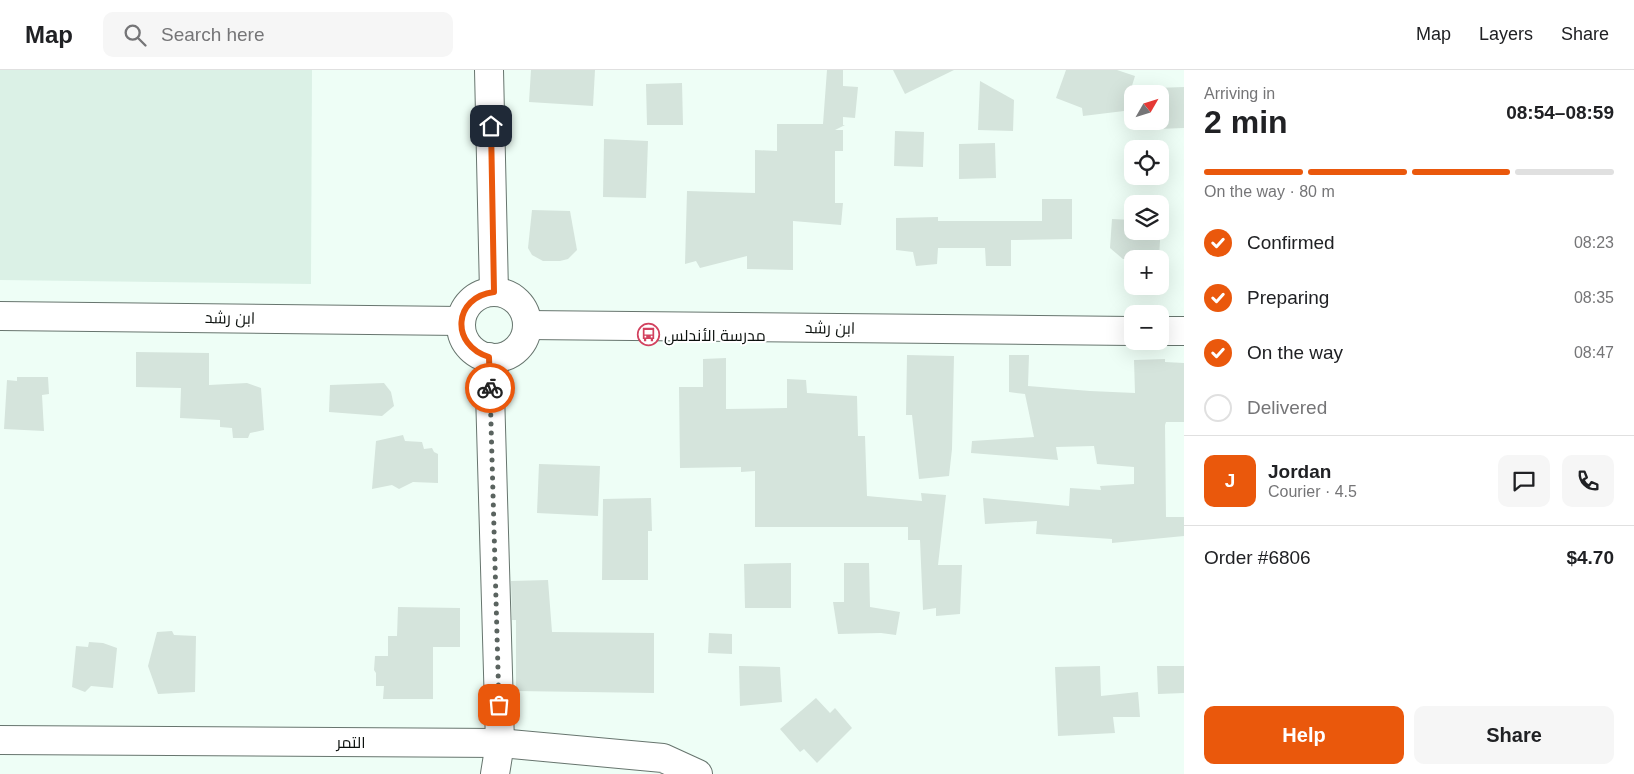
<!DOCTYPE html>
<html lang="en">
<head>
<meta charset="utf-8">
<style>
	:root { --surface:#fff; --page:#f6f6f6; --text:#202124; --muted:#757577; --line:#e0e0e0; --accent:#ea580c }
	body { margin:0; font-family:Helvetica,Cairo,sans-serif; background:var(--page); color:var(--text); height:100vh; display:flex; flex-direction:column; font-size:19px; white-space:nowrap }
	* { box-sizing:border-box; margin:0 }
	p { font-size:16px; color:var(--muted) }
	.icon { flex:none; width:28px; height:28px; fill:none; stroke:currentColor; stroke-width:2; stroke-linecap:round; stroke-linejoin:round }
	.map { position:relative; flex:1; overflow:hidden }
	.sheet { display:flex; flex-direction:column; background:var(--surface); width:450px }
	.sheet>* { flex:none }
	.needle { width:32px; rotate:51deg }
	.controls { position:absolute; left:1124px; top:15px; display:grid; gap:10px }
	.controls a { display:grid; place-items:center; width:45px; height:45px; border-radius:10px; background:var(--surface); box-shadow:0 5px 20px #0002; font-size:25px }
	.pin { position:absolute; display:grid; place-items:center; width:42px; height:42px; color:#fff; margin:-21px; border-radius:10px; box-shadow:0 2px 8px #0006 }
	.courier { position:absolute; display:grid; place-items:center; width:50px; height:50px; margin:-25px; border:4px solid #ea580c; border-radius:50%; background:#fff; color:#222; box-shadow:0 1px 6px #0007 }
	.headline em { font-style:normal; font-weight:600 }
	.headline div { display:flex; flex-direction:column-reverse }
	.headline { display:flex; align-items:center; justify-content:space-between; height:85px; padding:0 20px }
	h1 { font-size:32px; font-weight:600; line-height:38px }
	.bar { display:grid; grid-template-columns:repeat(4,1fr); gap:8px 5px; align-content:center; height:60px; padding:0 20px }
	.bar i { height:6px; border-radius:4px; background:var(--line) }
	.bar .on { background:var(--accent) }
	.bar p { grid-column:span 4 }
	.line { display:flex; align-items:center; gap:12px; padding:0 20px; border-top:1px solid var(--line) }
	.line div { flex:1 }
	.round { display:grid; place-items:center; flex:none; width:52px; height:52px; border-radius:10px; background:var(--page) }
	ol { padding:0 20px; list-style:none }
	li { display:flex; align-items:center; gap:15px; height:55px }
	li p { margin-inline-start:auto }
	li .icon { padding:5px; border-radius:50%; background:var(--accent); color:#fff; stroke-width:4 }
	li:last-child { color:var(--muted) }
	li i { width:28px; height:28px; border:2px solid var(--line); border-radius:50% }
	.button { display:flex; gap:10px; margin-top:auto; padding:10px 20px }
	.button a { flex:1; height:58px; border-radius:10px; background:var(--accent); color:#fff; font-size:20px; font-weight:600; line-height:58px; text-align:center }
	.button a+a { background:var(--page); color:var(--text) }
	header { display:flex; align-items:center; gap:30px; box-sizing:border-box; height:70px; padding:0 25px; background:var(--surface); border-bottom:1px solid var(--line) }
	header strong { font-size:24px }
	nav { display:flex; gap:28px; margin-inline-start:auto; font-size:18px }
	.search { width:350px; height:45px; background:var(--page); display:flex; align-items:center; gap:12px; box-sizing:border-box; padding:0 18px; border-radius:10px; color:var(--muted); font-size:19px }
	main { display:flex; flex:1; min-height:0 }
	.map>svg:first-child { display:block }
</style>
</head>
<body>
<header>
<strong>Map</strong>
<div class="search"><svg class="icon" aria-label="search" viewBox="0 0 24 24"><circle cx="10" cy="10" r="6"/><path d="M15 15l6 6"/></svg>Search here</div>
<nav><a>Map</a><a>Layers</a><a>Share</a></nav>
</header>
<main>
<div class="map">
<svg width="1184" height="704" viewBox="0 0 1184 704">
	<rect width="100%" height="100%" fill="#eefef6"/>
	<path fill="#dbf1e6" d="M 0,0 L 312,0 L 311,214 L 0,210 Z"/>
	<g fill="#d5e4dc">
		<path d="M 531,0 L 595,0 L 593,36 L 529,32 Z"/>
		<path d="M 827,0 L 843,0 L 843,16 L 858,17 L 855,48 L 843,47 L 843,55 L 845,55 L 835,60 L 843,60 L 843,81 L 835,81 L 835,133 L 843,133 L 841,155 L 793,151 L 793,200 L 747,199 L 747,186 L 700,198 L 696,191 L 685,194 L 687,121 L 755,123 L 755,80 L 777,81 L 777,54 L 823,54 Z"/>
		<path d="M 893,0 L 954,0 L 905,24 Z"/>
		<path d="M 1066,0 L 1117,0 L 1135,6 L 1124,41 L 1083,46 L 1082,38 L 1056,28 Z"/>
		<path d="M 980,11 L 1014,30 L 1013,61 L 978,60 Z"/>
		<path d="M 682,13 L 683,55 L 647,55 L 646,14 Z"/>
		<path d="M 1184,17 L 1184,58 L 1157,59 L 1157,51 L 1160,51 L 1160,24 L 1156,24 L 1156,18 Z"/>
		<path d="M 895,61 L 924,62 L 923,97 L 894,96 Z"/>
		<path d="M 604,69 L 648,71 L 646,128 L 603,127 Z"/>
		<path d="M 995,73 L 996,108 L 959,109 L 959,74 Z"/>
		<path d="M 1042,129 L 1072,129 L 1072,169 L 1011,170 L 1011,196 L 986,196 L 985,178 L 938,178 L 937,194 L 916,196 L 913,182 L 896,180 L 896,148 L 938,147 L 938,151 L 1042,151 Z"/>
		<path d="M 532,140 L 570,141 L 577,180 L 568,189 L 560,191 L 543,191 L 532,185 L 528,178 Z"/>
		<path d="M 1112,149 L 1132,150 L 1132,161 L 1160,161 L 1161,152 L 1159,189 L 1123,189 L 1110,178 Z"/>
		<path d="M 136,282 L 209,283 L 209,315 L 247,313 L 261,318 L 264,360 L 250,363 L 248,368 L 233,368 L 232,358 L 220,357 L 220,350 L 180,348 L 181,318 L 136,317 Z"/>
		<path d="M 907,285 L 954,286 L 952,379 L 949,406 L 919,409 L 912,345 L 906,345 Z"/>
		<path d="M 1009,285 L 1029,285 L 1028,316 L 1090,321 L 1135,323 L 1134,290 L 1165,289 L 1165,292 L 1184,293 L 1184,352 L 1166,352 L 1165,355 L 1166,447 L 1184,447 L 1184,466 L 1112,473 L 1112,469 L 1036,464 L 1037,451 L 985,454 L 983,428 L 1069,436 L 1070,418 L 1101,420 L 1100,416 L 1134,414 L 1134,397 L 1097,394 L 1094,376 L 1056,377 L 1058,390 L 971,383 L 972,371 L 1034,367 L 1025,324 L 1009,322 Z"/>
		<path d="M 726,288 L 726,339 L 787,338 L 787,309 L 806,310 L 807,323 L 857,326 L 858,366 L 865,366 L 867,426 L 922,431 L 921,423 L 946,425 L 938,495 L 962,495 L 960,544 L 936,546 L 936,538 L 923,540 L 920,470 L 908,470 L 908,457 L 755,457 L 755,401 L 741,402 L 741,397 L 680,398 L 679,317 L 703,317 L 703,289 Z"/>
		<path d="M 17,307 L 48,307 L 49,324 L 42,325 L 44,361 L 4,359 L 7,310 L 17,311 Z"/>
		<path d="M 384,313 L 391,322 L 394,336 L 382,346 L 329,342 L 330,315 Z"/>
		<path d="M 403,365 L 405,371 L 422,372 L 424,379 L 432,378 L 434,382 L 438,384 L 438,413 L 413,412 L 399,419 L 392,415 L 372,419 L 376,371 Z"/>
		<path d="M 539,394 L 600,396 L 598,446 L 537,443 Z"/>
		<path d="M 651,428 L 652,461 L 648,461 L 648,510 L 602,510 L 603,429 Z"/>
		<path d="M 791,493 L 791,538 L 745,538 L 744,494 Z"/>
		<path d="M 844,493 L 869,493 L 870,537 L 900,542 L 896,565 L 881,563 L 838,564 L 833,532 L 844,532 Z"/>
		<path d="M 548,510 L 552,562 L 654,563 L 654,623 L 516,621 L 516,550 L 512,550 L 511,511 Z"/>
		<path d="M 398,537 L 460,538 L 460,577 L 433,577 L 433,629 L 383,629 L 384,616 L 376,616 L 376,603 L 374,600 L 375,586 L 388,586 L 388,566 L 397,566 Z"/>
		<path d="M 172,561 L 174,565 L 196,566 L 195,622 L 158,624 L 148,596 L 157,562 Z"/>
		<path d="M 709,563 L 732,564 L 732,584 L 708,583 Z"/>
		<path d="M 89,572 L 103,573 L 117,578 L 113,618 L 91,616 L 85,622 L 72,617 L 76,576 L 88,577 Z"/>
		<path d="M 739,596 L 780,597 L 782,632 L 740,636 Z"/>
		<path d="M 1100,596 L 1101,626 L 1138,622 L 1140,647 L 1113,647 L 1115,663 L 1058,666 L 1055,597 Z"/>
		<path d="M 1157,596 L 1184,596 L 1184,623 L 1158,624 Z"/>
		<path d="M 816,628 L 830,643 L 835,638 L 852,658 L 817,693 L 804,679 L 800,682 L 780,659 Z"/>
	</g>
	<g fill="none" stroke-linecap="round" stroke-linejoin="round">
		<defs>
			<path id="minor" d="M 0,670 L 500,673 L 663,688 L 698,704"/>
			<g id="tertiary">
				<path d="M 489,0 L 494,222"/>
				<circle cx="494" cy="255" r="33"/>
				<path d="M 0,246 L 461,251"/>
				<path d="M 527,255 L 1132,261"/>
				<path d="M 1160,261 L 1184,261"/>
				<path d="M 489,287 L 500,673 L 495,704"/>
			</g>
		</defs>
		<use href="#minor" stroke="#67756e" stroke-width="30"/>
		<use href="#tertiary" stroke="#67756e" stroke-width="30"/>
		<use href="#minor" stroke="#fff" stroke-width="28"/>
		<use href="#tertiary" stroke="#fff" stroke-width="28"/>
	</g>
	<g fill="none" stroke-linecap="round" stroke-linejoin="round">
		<path stroke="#5a635f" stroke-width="5" stroke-dasharray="0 9" d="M 490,318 L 499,635"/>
		<path stroke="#ea580c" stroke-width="6" d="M 490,318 L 489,287 C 450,275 453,227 494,222 L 491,56"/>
	</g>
	<defs>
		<symbol id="bus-ring" viewBox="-11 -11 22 22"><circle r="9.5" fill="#fff" stroke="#d2425f" stroke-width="1.5"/><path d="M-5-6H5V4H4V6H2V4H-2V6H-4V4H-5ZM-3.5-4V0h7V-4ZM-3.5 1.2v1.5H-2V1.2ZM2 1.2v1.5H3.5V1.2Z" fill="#d2425f"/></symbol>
	</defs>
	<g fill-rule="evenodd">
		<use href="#bus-ring" x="636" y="252" width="25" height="25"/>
	</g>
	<g text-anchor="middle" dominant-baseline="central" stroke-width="4" stroke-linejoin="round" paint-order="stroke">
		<g font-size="16" fill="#0b100d" stroke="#fff">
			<text transform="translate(230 248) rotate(1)">ابن رشد</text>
			<text transform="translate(830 258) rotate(1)">ابن رشد</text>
			<text x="351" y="672">التمر</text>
		</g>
		<g font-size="16" fill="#0b100d" stroke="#fff" text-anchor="start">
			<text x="664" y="265">مدرسة الأندلس</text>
		</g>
	</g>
</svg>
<div class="controls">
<a><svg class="needle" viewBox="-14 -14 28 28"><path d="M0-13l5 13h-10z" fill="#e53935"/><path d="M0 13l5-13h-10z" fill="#757577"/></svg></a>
<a><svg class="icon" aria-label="locate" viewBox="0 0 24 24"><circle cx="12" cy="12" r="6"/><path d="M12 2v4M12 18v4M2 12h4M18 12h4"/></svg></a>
<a><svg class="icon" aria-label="layers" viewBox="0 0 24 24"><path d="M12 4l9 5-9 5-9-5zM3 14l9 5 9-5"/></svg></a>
<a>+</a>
<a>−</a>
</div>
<div class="pin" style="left:499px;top:635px;background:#ea580c"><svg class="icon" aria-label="bag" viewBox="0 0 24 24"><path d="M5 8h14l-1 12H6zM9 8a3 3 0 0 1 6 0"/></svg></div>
<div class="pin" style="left:491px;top:56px;background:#1f2937"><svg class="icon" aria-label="home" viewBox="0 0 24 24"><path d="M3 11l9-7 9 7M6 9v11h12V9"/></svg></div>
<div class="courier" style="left:490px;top:318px"><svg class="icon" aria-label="bike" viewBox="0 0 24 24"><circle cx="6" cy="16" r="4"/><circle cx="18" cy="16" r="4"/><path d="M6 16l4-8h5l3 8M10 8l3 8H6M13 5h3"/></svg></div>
</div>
<section class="sheet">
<div class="headline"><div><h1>2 min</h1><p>Arriving in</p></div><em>08:54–08:59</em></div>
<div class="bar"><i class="on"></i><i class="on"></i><i class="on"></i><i></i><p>On the way · 80 m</p></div>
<ol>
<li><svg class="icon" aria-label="check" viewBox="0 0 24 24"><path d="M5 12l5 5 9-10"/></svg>Confirmed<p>08:23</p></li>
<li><svg class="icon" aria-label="check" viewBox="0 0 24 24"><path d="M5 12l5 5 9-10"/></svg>Preparing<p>08:35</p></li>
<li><svg class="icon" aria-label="check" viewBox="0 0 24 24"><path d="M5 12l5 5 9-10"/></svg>On the way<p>08:47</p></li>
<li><i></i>Delivered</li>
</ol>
<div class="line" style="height:90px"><b class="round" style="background:var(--accent);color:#fff">J</b><div><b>Jordan</b><p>Courier · 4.5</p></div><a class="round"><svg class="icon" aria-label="chat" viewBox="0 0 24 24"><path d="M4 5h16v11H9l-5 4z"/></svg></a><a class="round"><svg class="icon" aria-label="phone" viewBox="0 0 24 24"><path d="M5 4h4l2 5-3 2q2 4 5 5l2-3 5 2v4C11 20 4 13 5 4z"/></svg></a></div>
<div class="line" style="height:65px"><div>Order #6806</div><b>$4.70</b></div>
<div class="button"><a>Help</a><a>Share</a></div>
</section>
</main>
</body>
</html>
